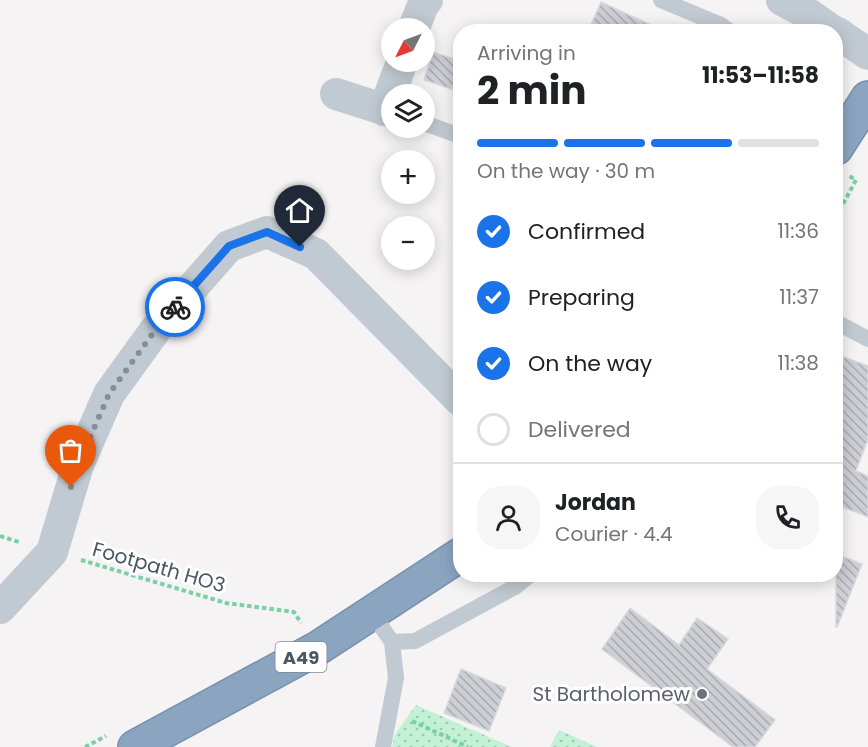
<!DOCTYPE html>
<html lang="en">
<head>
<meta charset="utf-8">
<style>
	:root { --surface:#fff; --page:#f6f6f6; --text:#202124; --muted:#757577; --line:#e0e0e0; --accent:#1a73e8 }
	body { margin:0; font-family:Poppins,sans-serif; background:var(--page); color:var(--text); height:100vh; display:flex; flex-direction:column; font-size:22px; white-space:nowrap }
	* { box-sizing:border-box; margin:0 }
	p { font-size:20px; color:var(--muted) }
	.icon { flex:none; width:33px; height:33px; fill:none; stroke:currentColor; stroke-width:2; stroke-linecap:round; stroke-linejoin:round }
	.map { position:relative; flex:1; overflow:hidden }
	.details { position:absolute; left:453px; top:24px; width:390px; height:558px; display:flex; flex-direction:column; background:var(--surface); border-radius:24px; box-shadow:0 3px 15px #0003 }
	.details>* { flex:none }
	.needle { width:39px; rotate:228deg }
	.controls { position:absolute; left:381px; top:18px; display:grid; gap:12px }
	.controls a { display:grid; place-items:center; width:54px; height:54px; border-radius:50%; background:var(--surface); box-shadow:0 3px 15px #0003; font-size:30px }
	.pin { position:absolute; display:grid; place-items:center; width:51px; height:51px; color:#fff; margin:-62px -26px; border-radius:50% 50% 50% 0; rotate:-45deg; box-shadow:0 0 6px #0007 }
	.pin .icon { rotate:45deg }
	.courier { position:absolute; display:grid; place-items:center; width:60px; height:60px; margin:-30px; border:4px solid #1a73e8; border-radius:50%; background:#fff; color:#222; box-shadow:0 2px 8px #0007 }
	.headline em { font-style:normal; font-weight:700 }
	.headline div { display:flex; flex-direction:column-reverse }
	.headline { display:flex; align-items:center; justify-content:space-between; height:102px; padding:0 24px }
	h1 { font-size:39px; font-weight:700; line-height:45px }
	.bar { display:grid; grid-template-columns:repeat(4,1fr); gap:9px 6px; align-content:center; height:72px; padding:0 24px }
	.bar i { height:8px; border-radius:4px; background:var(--line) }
	.bar .on { background:var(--accent) }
	.bar p { grid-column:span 4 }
	.line { display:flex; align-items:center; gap:15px; padding:0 24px; border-top:2px solid var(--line) }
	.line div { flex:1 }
	.round { display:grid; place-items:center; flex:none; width:63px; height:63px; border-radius:24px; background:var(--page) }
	ol { padding:0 24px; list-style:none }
	li { display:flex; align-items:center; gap:18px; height:66px }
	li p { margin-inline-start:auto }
	li .icon { padding:6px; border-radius:50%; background:var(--accent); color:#fff; stroke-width:4 }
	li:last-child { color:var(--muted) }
	li i { width:33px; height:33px; border:3px solid var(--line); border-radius:50% }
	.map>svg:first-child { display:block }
</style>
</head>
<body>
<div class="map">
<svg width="868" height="747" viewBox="0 0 868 747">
	<defs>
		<pattern id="grass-dots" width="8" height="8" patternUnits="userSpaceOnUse" patternTransform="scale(1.5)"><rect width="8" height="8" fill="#c3f1d5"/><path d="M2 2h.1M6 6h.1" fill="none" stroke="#a0c6b0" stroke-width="1.8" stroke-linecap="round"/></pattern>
		<pattern id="building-back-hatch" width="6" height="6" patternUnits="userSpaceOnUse" patternTransform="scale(1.5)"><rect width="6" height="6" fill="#cdcfd5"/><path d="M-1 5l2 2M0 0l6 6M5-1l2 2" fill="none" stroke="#a8abb0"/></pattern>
	</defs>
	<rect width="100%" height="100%" fill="#f5f3f3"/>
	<g fill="url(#grass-dots)">
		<path d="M 416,705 L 512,747 L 392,747 L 395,734 Z"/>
		<path d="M 559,730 L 597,747 L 550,747 Z"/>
	</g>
	<g fill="url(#building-back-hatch)" stroke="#d7d9de" stroke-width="1.5">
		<path d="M 601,2 L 666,32 L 588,32 Z"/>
		<path d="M 433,52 L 460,61 L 460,92 L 424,80 Z"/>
		<path d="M 844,357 L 868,366 L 868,439 L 856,471 L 868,476 L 868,517 L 843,507 L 838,520 L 836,519 L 836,380 Z"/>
		<path d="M 836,554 L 862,564 L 837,627 L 836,627 Z"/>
		<path d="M 630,608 L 679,645 L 697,618 L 728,639 L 707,669 L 775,720 L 755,747 L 733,747 L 602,649 Z"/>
		<path d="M 461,669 L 506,688 L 489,731 L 444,713 Z"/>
	</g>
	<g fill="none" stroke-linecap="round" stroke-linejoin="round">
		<defs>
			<g id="highway">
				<path d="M 836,148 L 868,98"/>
				<path d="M 135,747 L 318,648 L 460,555"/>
			</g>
		</defs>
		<use href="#highway" stroke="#7690ad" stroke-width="36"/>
		<g stroke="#7ad0a6" stroke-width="4" stroke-dasharray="4.5 3" stroke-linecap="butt">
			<path d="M 836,217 L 856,180 L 849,176"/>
			<path d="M 0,536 L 19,542"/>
			<path d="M 81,560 L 226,603 L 294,612 L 301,623"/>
			<path d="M 412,721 L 468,747"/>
			<path d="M 85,747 L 106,736"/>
		</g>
		<g stroke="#c1cad2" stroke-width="16">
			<path d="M 661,0 L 721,25 L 731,32"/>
			<path d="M 424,123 L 460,136"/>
			<path d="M 836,322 L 868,339"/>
			<path d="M 372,613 L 392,642 L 415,641 L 515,587 L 531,574"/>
			<path d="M 383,747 L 396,678 L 392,642"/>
		</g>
		<g stroke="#c1cad2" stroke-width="32">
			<path d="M 782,0 L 810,15 L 834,32"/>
			<path d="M 414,28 L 423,5 L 427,0"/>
			<path d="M 836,32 L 868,54"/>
			<path d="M 336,94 L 392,112"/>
			<path d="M 384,110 L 402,62"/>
			<path d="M 0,608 L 52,552 L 78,465 L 109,394 L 156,329 L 229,246 L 267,232 L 316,254 L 460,400"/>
		</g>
		<use href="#highway" stroke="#8ba5c1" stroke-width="33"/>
	</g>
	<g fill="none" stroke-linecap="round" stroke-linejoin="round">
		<path stroke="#868d94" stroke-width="6" stroke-dasharray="0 10.8" d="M 71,487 L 78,465 L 109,394 L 156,329 L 175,307"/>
		<path stroke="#1a73e8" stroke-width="8" d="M 175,307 L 229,246 L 267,232 L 300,247"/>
	</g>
	<circle fill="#6b7280" stroke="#fff" stroke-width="2" cx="702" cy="694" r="6"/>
	<g text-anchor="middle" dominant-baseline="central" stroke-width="6" stroke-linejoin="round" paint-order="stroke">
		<rect fill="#fff" stroke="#808990" stroke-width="1.5" x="275.5" y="642" width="51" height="30" rx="4.5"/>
		<g font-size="18" font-weight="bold" fill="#4a5661">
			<text x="301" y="657">A49</text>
		</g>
		<g font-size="20" fill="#4a5661" stroke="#fff">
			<text transform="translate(159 567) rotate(16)">Footpath HO3</text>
		</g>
		<g font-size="20" fill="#5b616d" stroke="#fff" text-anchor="end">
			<text x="690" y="694">St Bartholomew</text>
		</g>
	</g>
</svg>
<div class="controls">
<a><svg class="needle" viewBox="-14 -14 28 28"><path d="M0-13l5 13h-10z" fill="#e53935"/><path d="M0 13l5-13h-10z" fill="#757577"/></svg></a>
<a><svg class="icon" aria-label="layers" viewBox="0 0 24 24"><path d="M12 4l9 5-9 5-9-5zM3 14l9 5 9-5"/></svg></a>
<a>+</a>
<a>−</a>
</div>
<div class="pin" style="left:71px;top:487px;background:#ea580c"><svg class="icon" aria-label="bag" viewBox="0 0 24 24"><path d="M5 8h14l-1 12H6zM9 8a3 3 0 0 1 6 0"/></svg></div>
<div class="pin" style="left:300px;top:247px;background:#1f2937"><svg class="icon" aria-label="home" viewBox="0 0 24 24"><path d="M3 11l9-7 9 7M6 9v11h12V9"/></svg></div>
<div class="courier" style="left:175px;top:307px"><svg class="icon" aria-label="bike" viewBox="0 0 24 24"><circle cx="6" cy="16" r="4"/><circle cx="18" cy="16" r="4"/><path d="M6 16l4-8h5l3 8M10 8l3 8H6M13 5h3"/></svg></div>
<section class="details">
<div class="headline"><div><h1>2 min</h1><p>Arriving in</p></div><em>11:53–11:58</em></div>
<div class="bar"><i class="on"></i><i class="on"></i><i class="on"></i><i></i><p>On the way · 30 m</p></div>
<ol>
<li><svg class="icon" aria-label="check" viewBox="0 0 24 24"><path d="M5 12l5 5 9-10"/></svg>Confirmed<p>11:36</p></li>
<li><svg class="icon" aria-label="check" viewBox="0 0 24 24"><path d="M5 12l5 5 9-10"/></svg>Preparing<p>11:37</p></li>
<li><svg class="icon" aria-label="check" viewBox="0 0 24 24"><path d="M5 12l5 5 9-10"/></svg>On the way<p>11:38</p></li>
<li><i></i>Delivered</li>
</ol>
<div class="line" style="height:108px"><a class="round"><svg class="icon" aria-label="person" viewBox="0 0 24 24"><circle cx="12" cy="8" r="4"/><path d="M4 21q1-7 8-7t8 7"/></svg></a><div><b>Jordan</b><p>Courier · 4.4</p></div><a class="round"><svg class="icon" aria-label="phone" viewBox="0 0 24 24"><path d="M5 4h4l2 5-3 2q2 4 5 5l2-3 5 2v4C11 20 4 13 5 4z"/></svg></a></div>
</section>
</div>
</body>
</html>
